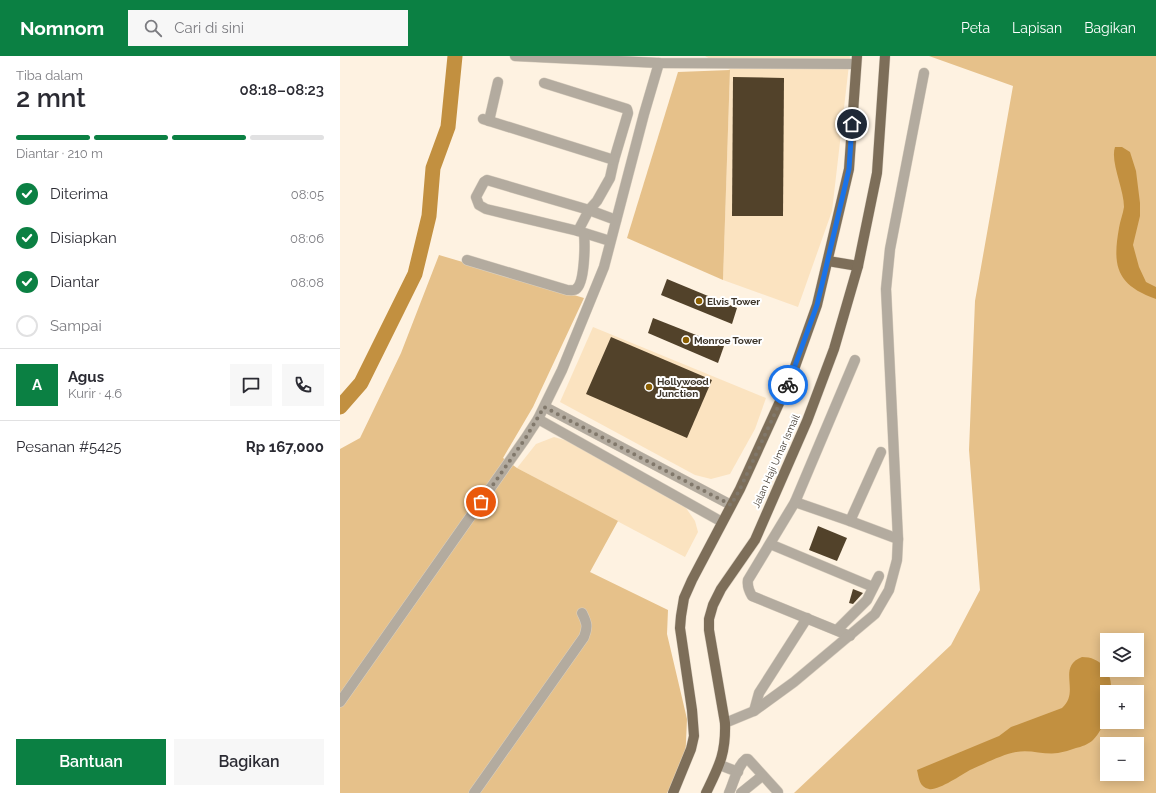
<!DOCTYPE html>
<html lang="id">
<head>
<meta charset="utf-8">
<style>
	:root { --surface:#fff; --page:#f7f7f7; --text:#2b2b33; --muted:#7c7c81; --line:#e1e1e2; --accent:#0b8043 }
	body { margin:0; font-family:Raleway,sans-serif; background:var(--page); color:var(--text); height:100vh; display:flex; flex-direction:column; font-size:15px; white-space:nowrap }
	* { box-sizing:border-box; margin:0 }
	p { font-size:13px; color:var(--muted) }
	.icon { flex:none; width:22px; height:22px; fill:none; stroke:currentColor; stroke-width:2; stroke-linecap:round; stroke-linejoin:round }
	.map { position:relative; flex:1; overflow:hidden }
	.sheet { display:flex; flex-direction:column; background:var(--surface); width:340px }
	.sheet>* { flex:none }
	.controls { position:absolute; left:760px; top:577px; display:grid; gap:8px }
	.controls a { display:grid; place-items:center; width:44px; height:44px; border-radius:0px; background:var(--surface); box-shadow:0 2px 10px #0003; font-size:20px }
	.pin { position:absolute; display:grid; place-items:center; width:34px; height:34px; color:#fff; margin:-17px; border:2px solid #fff; border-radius:50%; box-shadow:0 1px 4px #0007 }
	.courier { position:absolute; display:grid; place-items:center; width:40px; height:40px; margin:-20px; border:3px solid #1a73e8; border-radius:50%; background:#fff; color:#222; box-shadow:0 1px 5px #0007 }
	.summary em { font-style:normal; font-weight:600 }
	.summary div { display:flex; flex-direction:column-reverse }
	.summary { display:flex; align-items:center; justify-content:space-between; height:68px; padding:0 16px }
	h1 { font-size:26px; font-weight:600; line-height:30px }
	.bar { display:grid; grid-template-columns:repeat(4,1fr); gap:6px 4px; align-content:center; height:48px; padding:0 16px }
	.bar i { height:5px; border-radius:3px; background:var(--line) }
	.bar .selected { background:var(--accent) }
	.bar p { grid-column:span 4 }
	.line { display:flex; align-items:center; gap:10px; padding:0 16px; border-top:1px solid var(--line) }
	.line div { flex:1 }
	.round { display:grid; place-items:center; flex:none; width:42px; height:42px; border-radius:0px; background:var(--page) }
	ol { padding:0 16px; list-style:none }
	li { display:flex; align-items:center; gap:12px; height:44px }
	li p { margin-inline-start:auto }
	li .icon { padding:4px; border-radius:50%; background:var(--accent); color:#fff; stroke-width:4 }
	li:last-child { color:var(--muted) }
	li i { width:22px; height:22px; border:2px solid var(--line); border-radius:50% }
	.button { display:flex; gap:8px; margin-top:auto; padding:8px 16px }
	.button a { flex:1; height:46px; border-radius:0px; background:var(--accent); color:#fff; font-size:16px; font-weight:600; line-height:46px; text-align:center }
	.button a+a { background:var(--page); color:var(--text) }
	header { display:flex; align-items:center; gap:24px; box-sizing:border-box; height:56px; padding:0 20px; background:var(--accent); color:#fff }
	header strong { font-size:19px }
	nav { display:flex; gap:22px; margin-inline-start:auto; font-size:14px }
	.search { width:280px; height:36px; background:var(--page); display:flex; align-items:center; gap:10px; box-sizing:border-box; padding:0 14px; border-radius:0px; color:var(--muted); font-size:15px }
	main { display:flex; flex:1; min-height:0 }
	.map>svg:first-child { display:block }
</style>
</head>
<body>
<header>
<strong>Nomnom</strong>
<div class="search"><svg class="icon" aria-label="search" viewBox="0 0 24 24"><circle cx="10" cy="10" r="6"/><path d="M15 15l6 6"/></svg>Cari di sini</div>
<nav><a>Peta</a><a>Lapisan</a><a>Bagikan</a></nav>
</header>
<main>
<section class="sheet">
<div class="summary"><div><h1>2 mnt</h1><p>Tiba dalam</p></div><em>08:18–08:23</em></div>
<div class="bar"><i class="selected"></i><i class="selected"></i><i class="selected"></i><i></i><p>Diantar · 210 m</p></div>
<ol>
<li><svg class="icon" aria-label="check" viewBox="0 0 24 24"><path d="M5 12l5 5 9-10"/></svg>Diterima<p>08:05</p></li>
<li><svg class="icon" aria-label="check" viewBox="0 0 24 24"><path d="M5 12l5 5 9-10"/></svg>Disiapkan<p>08:06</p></li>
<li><svg class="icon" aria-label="check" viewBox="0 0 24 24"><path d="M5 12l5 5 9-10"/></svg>Diantar<p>08:08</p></li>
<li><i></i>Sampai</li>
</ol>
<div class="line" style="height:72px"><b class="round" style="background:var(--accent);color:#fff">A</b><div><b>Agus</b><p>Kurir · 4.6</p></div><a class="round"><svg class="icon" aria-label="chat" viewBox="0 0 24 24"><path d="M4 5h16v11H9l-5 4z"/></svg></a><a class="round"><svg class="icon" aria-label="phone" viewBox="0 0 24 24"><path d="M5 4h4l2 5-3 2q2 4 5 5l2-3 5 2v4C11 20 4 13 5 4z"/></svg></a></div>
<div class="line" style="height:52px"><div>Pesanan #5425</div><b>Rp 167,000</b></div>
<div class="button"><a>Bantuan</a><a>Bagikan</a></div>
</section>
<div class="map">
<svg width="816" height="737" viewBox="0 0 816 737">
	<rect width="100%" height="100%" fill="#fef2e1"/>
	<g fill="#fbe3c0">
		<path d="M 365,0 L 510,0 L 492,155 L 458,251 L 383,224 L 390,14 Z"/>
		<path d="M 253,271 L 426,342 L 415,373 L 390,418 L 371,423 L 355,419 L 220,346 Z"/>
		<path d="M 214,381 L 228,385 L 346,452 L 355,465 L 358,476 L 345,501 L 177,412 L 196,388 Z"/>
	</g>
	<g fill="#e6c18a" fill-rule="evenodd">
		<path d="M 589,0 L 816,0 L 816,737 L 454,737 L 611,589 L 640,534 L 629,394 L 635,245 L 673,30 ZM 767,584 L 797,584 L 797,614 L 767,614 ZM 767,636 L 797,636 L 797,666 L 767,666 ZM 767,688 L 797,688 L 797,718 L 767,718 Z"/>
		<path d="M 390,14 L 383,224 L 287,182 L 338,16 Z"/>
		<path d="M 99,199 L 244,242 L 193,351 L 163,402 L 177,412 L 278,465 L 250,516 L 328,554 L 327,578 L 347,663 L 345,708 L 327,737 L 0,737 L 0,393 L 20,382 L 61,297 Z"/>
	</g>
	<g fill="#c29040">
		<path d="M 775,91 L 782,91 L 790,96 L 796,115 L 800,147 L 800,160 L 793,189 L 799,211 L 806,226 L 816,231 L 816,243 C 777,229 772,211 779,172 C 780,165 783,158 784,151 C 784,133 770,106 775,91 Z"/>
		<path d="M 742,601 C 762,601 773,617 771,636 L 767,636 C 767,654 766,671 753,684 C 749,688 741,691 736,692 C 730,694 724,696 718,697 C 704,699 690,693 676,696 C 663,698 642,709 630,714 C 621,719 598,735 589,733 C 579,731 579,722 577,714 L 659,680 L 671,671 L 722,652 C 741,636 716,611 742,601 Z"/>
	</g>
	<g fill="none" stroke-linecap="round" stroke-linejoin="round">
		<path stroke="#c29040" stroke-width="15" d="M 0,351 L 21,327 L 75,218 L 89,160 L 93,112 L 108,71 L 115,0"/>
	</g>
	<g fill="#52422a">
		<path d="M 393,21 L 444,22 L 443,160 L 392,160 Z"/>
		<path d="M 327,223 L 397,252 L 392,268 L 321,239 Z"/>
		<path d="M 313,262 L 384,290 L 378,307 L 308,277 Z"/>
		<path d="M 271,281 L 372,324 L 347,382 L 246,338 Z"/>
		<path d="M 478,470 L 507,482 L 497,505 L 469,494 Z"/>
		<path d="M 513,533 L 523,537 L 513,548 L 509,547 Z"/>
	</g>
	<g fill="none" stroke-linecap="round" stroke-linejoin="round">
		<defs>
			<g id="minor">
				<path d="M 175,0 L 319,7 L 516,8"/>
				<path d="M 204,27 L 287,53 L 288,57 L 274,104 L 270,122 L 257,145 L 249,154 L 238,175"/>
				<path d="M 143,63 L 274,104"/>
				<path d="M 149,65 L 158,26"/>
				<path d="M 270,185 L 238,175 L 146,153 L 139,149 L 136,141 L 144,126 L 147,124 L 249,154 L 276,164"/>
				<path d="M 127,204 L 227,234 C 230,234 234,235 236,233 C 245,227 245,188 244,178"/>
				<path d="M 205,351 L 391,449"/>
				<path d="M 198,363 L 382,466"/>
				<path d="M 455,446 L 510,465 L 541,396"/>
				<path d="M 510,465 L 558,483"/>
				<path d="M 430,488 L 533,531"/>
				<path d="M 497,574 L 527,544 L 539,520"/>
				<path d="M 510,580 L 412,540 C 409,535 407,530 408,524 L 455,446 L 515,304"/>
				<path d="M 0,646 L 185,383 L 198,363 L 222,314 L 264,211 L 304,58 L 319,7"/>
				<path d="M 414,655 L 419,637 L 467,562"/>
				<path d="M 385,667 L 414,655 L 454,626 L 535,558 L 549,534 L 557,504 L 558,483 L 546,233 L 550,193 L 584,17"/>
				<path d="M 380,709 L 398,716"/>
				<path d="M 134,737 L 244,581 C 248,571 247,567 242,557"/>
				<path d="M 389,737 C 394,726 397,710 406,703 L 408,703 L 438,736"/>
				<path d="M 401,737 L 422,720"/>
			</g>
			<g id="major">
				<path d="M 488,205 L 518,210"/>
				<path d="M 333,737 L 351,693 L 354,680 L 352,654 L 340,572 L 341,560 L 344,542 L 352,524 L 400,433 L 452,319 L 477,249 L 509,113 L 517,0"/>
				<path d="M 366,737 C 379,710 386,698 385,667 L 369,574 L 369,563 L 373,549 L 381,533 L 415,484 L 467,365 L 494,293 L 518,210 L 537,117 L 545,0"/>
			</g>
		</defs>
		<use href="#minor" stroke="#dbd0c0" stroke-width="11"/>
		<use href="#major" stroke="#dbd0c0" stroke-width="11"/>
		<use href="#minor" stroke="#b3ab9f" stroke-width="10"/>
		<use href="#major" stroke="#7d6e59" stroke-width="10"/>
	</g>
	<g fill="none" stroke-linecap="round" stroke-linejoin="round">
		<path stroke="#81786b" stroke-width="4" stroke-dasharray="0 7.2" d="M 141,446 L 185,383 L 204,351 L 391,449 L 400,433 L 448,329"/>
		<path stroke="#1a73e8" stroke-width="5" d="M 448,329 L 477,249 L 484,220 L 509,113 L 512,68"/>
	</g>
	<g fill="#8b5f02" stroke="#fff" stroke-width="1.5">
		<circle cx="359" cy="245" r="4"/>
		<circle cx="346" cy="284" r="4"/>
		<circle cx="309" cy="331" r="4"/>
	</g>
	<g text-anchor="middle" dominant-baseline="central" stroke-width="4" stroke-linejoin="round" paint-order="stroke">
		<g font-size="10" font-weight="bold" fill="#3e362b" stroke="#fff" text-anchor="start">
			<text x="367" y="245">Elvis Tower</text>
			<text x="354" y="284">Monroe Tower</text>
			<text x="317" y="325">Hollywood<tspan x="317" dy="12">Junction</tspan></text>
		</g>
		<g font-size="10" fill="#3e362b" stroke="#fff">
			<text transform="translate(436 405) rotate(-66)">Jalan Haji Umar Ismail</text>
		</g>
	</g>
</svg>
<div class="controls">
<a><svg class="icon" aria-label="layers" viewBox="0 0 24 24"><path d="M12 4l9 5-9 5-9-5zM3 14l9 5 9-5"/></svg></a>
<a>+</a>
<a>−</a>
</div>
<div class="pin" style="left:141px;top:446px;background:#ea580c"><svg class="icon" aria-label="bag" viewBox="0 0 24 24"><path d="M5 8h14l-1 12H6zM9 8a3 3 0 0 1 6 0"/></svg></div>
<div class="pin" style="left:512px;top:68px;background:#1f2937"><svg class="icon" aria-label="home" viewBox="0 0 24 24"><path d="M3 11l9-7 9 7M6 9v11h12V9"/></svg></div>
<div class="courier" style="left:448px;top:329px"><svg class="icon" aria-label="bike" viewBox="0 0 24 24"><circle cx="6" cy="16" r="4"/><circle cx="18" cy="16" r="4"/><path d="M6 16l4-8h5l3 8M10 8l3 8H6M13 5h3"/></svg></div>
</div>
</main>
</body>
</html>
